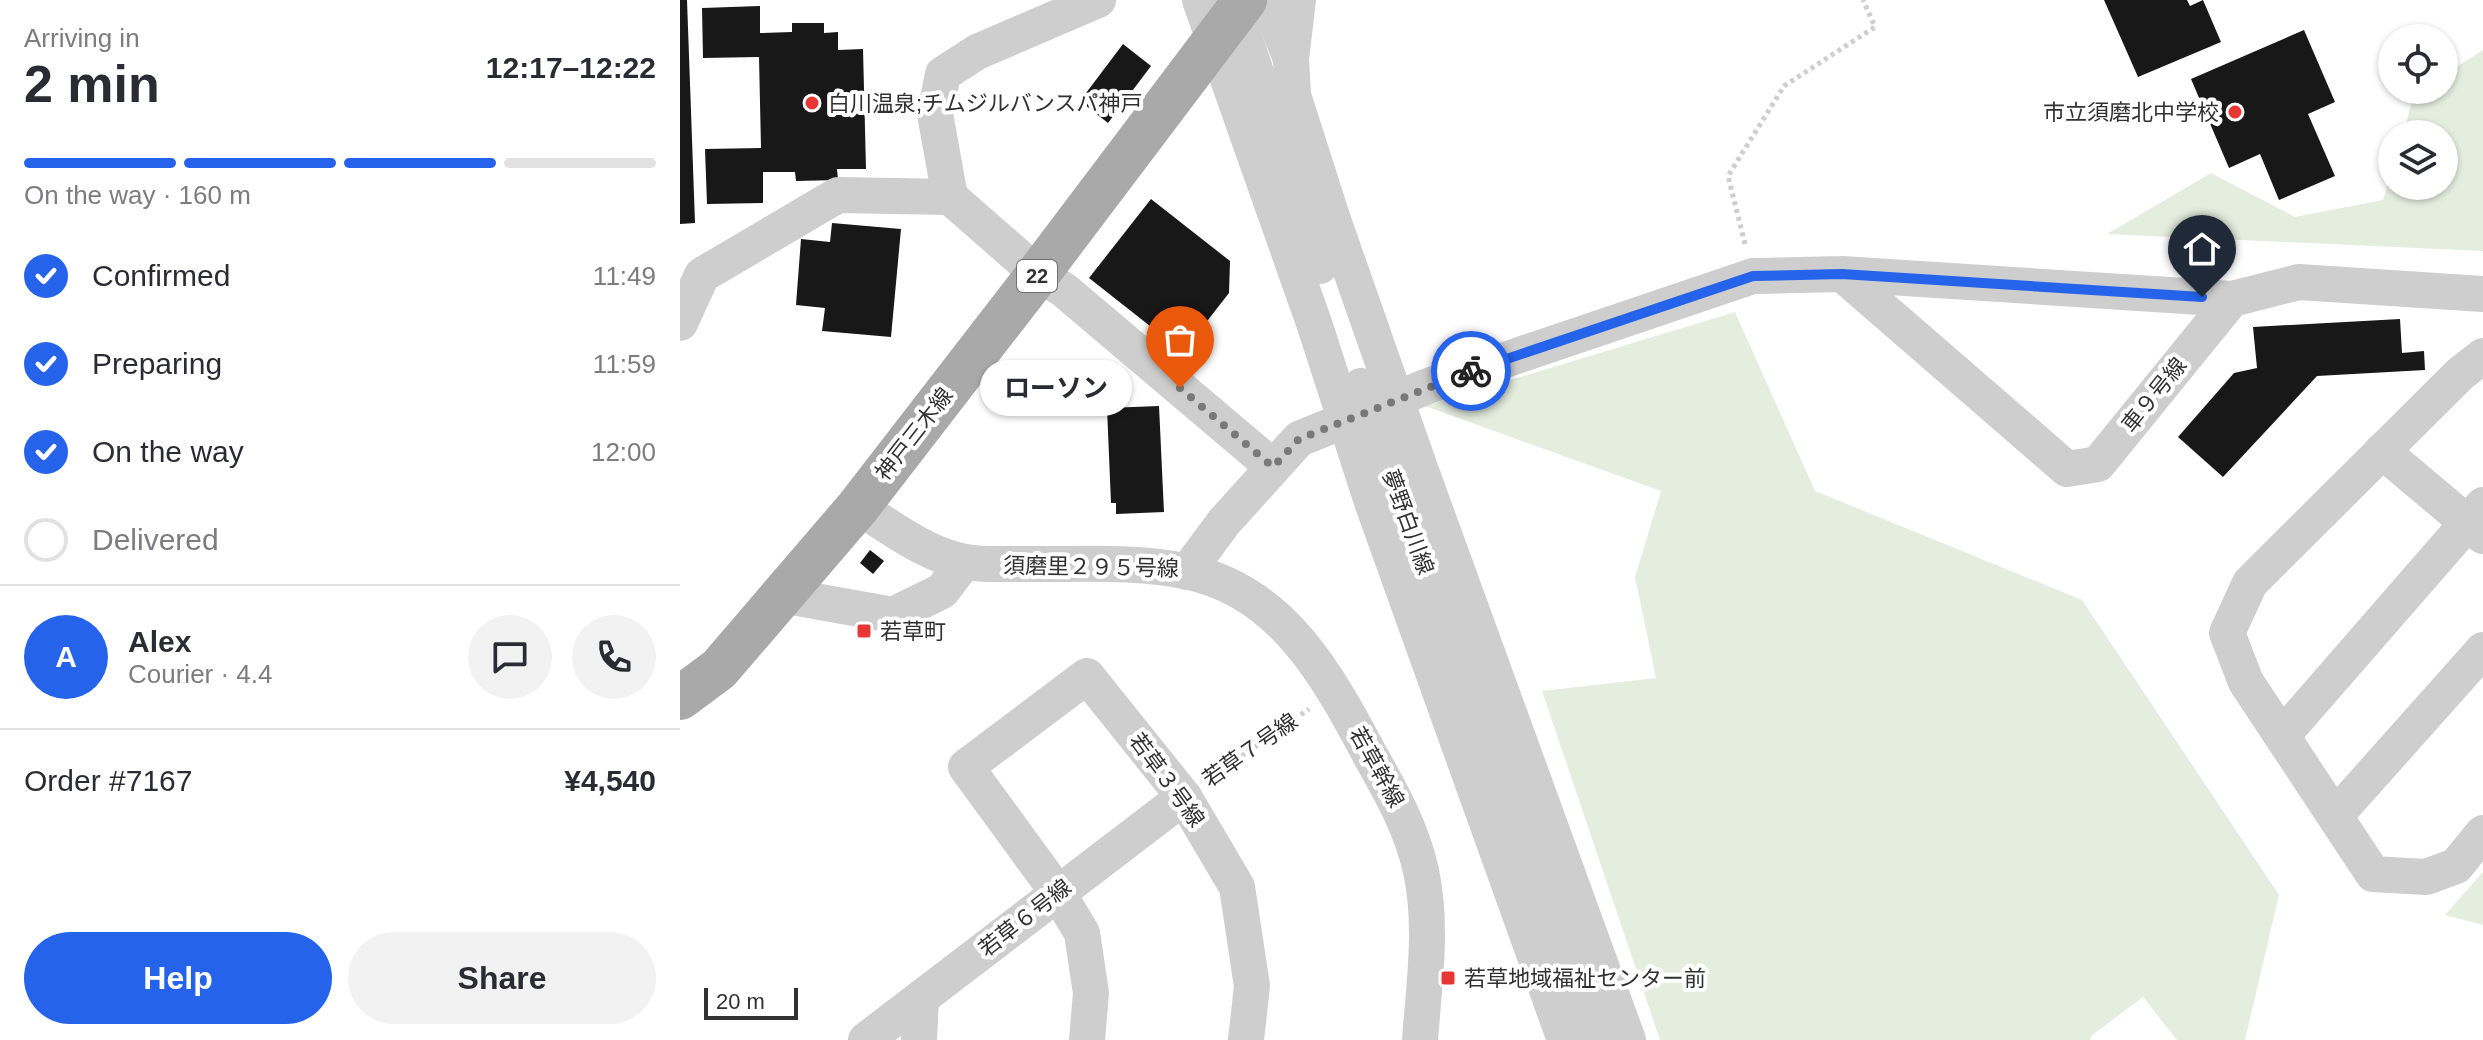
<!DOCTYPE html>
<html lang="en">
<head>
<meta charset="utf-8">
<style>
	:root { --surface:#fff; --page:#f2f2f3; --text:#2b2b33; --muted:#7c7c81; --line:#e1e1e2; --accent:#2563eb }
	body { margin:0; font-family:Arial,"Noto Sans JP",sans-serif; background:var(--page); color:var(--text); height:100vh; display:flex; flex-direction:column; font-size:30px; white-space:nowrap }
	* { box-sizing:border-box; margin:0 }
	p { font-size:26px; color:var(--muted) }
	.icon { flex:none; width:44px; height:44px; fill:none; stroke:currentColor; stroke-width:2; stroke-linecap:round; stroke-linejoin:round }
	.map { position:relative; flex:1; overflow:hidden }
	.drawer { display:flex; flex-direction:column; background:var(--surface); width:680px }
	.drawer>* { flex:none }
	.tools { position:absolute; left:1698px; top:24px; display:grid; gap:16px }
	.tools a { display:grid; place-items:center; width:80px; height:80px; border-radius:50%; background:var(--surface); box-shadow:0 2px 6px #0004; font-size:40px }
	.scale { position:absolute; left:24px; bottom:20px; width:94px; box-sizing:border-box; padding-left:8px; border:4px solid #313131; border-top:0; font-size:22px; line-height:28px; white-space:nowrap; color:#313131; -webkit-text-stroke:6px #fff; paint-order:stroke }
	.pin { position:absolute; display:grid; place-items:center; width:68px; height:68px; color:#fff; margin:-82px -34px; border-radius:50% 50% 50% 0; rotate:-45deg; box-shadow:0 0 8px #0007 }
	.pin .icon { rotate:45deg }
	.courier { position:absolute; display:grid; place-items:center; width:80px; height:80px; margin:-40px; border:6px solid #2563eb; border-radius:50%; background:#fff; color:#222; box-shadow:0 2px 10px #0007 }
	.bubble { position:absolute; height:56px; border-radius:28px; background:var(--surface); box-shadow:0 2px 6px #0004; font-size:26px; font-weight:700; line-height:56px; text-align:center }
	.headline em { font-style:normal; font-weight:700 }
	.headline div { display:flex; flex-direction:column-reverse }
	.headline { display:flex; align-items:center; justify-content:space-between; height:136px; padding:0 24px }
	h1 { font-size:52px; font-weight:700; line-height:60px }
	.bar { display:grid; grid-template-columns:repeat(4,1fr); gap:12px 8px; align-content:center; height:96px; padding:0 24px }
	.bar i { height:10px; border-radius:6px; background:var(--line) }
	.bar .on { background:var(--accent) }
	.bar p { grid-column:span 4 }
	.line { display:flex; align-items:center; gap:20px; padding:0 24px; border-top:2px solid var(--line) }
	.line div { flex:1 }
	.round { display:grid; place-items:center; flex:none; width:84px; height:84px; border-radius:42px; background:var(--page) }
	ol { padding:0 24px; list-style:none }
	li { display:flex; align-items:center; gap:24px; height:88px }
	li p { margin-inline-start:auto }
	li .icon { padding:8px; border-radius:50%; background:var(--accent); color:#fff; stroke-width:4 }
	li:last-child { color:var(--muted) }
	li i { width:44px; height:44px; border:4px solid var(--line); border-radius:50% }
	.button { display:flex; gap:16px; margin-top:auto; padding:16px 24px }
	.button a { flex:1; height:92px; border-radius:48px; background:var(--accent); color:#fff; font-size:32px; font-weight:700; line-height:92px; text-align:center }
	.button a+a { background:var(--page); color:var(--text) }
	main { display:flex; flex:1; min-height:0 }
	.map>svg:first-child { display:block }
</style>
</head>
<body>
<main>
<section class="drawer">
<div class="headline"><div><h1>2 min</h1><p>Arriving in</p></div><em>12:17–12:22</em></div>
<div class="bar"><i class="on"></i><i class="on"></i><i class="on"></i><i></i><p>On the way · 160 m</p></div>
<ol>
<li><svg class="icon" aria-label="check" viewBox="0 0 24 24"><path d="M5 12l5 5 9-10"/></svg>Confirmed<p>11:49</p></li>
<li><svg class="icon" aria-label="check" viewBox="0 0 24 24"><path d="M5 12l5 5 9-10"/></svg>Preparing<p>11:59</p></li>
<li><svg class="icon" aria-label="check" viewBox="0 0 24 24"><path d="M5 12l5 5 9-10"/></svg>On the way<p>12:00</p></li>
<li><i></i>Delivered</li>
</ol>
<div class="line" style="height:144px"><b class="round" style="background:var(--accent);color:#fff">A</b><div><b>Alex</b><p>Courier · 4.4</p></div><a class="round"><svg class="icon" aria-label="chat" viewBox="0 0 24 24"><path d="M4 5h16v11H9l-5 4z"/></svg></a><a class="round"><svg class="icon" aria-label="phone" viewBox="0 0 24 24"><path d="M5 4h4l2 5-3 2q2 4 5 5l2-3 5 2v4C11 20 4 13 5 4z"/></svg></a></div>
<div class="line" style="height:104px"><div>Order #7167</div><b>¥4,540</b></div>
<div class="button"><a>Help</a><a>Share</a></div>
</section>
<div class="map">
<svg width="1803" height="1040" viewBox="0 0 1803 1040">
	<rect width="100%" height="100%" fill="#fff"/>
	<g fill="#e5eddf">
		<path d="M 1803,50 L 1803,251 L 1427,234 L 1531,173 L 1615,217 L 1703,200 L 1712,170 L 1712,186 L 1764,186 L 1764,134 L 1723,134 L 1734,94 L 1740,90 L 1764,90 L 1764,75 Z"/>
		<path d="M 1055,312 L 1135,491 L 1402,600 L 1599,895 L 1565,1040 L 1497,1040 L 1463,997 L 1411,1036 L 1410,1040 L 980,1040 L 862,691 L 976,678 L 955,577 L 981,491 L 745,406 Z"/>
		<path d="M 1803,872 L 1803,925 L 1765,915 Z"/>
	</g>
	<g fill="#181818">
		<path d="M 0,0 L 7,0 L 15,223 L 0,224 Z"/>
		<path d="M 1424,0 L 1507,0 L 1510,6 L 1523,0 L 1541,42 L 1458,77 Z"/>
		<path d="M 80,6 L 80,33 L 112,32 L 112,23 L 144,23 L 144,33 L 158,32 L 158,50 L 183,49 L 186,169 L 157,169 L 158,180 L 116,181 L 115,172 L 83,172 L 83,203 L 27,204 L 25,149 L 81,148 L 79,57 L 23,58 L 22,8 Z"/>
		<path d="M 1624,30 L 1655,102 L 1628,114 L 1655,176 L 1599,200 L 1580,154 L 1549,168 L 1511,79 Z"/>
		<path d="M 443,44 L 471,66 L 428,123 L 400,101 Z"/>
		<path d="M 471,199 L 550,261 L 549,293 L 503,352 L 409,278 Z"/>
		<path d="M 152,223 L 221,229 L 211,337 L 142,331 L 145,308 L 116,305 L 121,239 L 150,242 Z"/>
		<path d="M 1720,319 L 1722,353 L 1744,351 L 1745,370 L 1637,376 L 1543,477 L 1498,437 L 1554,373 L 1577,368 L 1573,327 Z"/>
		<path d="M 479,406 L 484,512 L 436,514 L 436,503 L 431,503 L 427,408 Z"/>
		<path d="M 190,550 L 204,561 L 193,574 L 180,563 Z"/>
	</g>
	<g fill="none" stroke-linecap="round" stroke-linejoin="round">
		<g stroke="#cecece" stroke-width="5" stroke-dasharray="4 4" stroke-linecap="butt">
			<path d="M 1065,244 L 1048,176 L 1104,86 L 1195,27 L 1183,0"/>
			<path d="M 529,779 L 629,709"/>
		</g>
		<g stroke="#cecece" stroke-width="36">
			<path d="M 418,0 L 297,52 L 263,74 L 255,114 L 270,197 L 358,274 L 384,290 L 593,467"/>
			<path d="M 520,0 L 634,323 L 693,505 L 885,1040"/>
			<path d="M 552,0 L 640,266"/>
			<path d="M 588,0 L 609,54"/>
			<path d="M 618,0 L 611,59 L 613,95 L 652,217 L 741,471 L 948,1040"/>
			<path d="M 1552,299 L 1619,282 L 1803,294"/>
			<path d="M 0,323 L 22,275 L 158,195 L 270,197"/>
			<path d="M 1803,356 L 1780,374 L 1570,583 L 1547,633 L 1566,682 L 1693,874 L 1746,877 L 1776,866 L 1803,833"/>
			<path d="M 681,386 L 915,1040"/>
			<path d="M 1702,451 L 1803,536"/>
			<path d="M 178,507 C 211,527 246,555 285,562 C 303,565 322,564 340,564 C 396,565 454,560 509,572 C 603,592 649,678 690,755 C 711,792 732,829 741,871 C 753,927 744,984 740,1040"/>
			<path d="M 507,572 L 544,522 L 619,439 L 748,386 L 1073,276 L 1162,274 L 1552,299 L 1418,464 L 1387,469 L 1162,274"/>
			<path d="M 101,595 L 213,615 L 262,591 L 284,562"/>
			<path d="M 1602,736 L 1803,505"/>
			<path d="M 1655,816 L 1803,650"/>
			<path d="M 186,1040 L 504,797"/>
			<path d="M 239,1040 L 241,998"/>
			<path d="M 407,1040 L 411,993 L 402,933 L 378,893 L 286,767 L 407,676 L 504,797 L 557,887 L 572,986 L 566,1040"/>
		</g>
		<path stroke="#a9a9a9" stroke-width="44" d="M 0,698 L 39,669 L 178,507 L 358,274 L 565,0"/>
	</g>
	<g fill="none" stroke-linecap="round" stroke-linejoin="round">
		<path stroke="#797979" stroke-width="8" stroke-dasharray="0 14.4" d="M 500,388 L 593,467 L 619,439 L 791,371"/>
		<path stroke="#2563eb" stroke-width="10" d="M 791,371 L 1073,276 L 1162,274 L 1522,297"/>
	</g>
	<g fill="#e73734" stroke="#fff" stroke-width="3">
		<circle cx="132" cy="103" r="8"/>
		<circle cx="1555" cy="112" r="8"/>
		<rect x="176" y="623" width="16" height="16" rx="4"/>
		<rect x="760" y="970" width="16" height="16" rx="4"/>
	</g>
	<g text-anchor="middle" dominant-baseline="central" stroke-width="8" stroke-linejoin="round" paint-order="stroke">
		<rect fill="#fff" stroke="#6f6f6f" stroke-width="2" x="337" y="260" width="40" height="32" rx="6"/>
		<g font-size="20" font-weight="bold" fill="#313131">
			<text x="357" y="276">22</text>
		</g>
		<g font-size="22" fill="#313131" stroke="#fff" text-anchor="start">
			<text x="148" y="103">白川温泉;チムジルバンスパ神戸</text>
			<text x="1539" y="112" text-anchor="end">市立須磨北中学校</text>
			<text x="200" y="631">若草町</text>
			<text x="784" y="978">若草地域福祉センター前</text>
		</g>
		<g font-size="22" fill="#313131" stroke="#fff">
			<text transform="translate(1474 395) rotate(-51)">車９号線</text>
			<text transform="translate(234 434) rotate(-52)">神戸三木線</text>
			<text transform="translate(728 522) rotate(70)">夢野白川線</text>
			<text transform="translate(411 567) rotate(1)">須磨里２９５号線</text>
			<text transform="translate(570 750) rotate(-35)">若草７号線</text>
			<text transform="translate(697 767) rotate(61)">若草幹線</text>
			<text transform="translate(487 780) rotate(54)">若草３号線</text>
			<text transform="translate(345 918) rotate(-38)">若草６号線</text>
		</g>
	</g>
</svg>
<div class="tools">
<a><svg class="icon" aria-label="locate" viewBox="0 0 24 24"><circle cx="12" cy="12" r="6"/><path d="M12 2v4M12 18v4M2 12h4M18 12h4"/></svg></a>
<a><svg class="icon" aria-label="layers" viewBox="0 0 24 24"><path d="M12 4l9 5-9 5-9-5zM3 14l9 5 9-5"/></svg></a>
</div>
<div class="scale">20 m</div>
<div class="pin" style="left:500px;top:388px;background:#ea580c"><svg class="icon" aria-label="bag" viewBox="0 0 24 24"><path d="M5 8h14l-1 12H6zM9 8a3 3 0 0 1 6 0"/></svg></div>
<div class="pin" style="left:1522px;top:297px;background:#1f2937"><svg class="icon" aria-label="home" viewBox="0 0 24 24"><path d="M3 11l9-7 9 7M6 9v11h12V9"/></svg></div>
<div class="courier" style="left:791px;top:371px"><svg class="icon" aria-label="bike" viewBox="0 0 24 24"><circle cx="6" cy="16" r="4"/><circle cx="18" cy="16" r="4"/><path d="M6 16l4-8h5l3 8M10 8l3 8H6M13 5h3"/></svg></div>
<div class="bubble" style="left:300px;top:360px;width:152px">ローソン</div>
</div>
</main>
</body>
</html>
